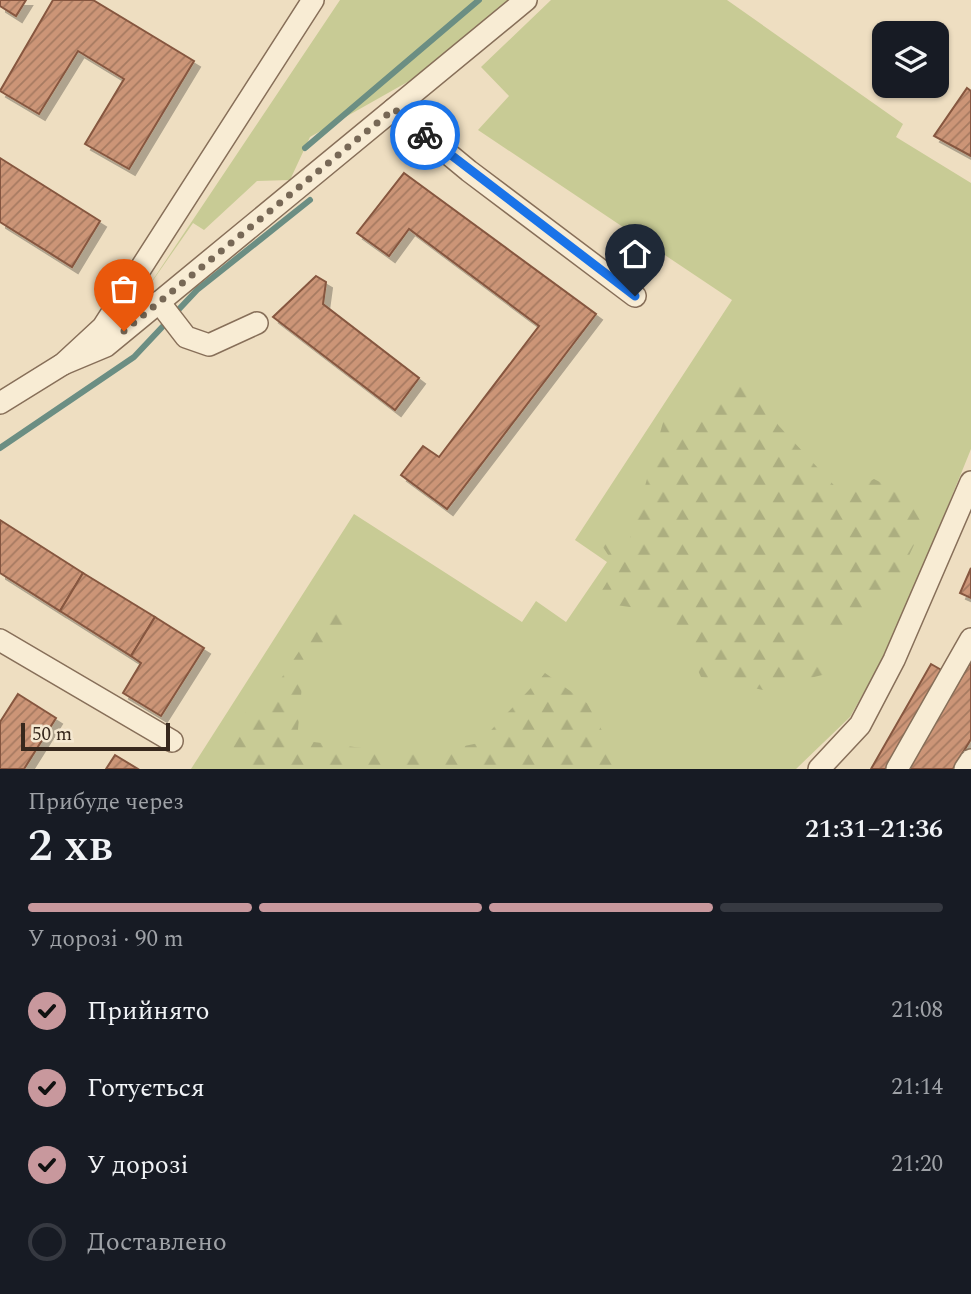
<!DOCTYPE html>
<html lang="uk">
<head>
<meta charset="utf-8">
<style>
	:root { --surface:#171b24; --page:#242831; --text:#f1f3f6; --muted:#9ea1a6; --line:#363941; --accent:#c8989d }
	body { margin:0; font-family:Spectral,serif; background:var(--page); color:var(--text); height:100vh; display:flex; flex-direction:column; font-size:26px; white-space:nowrap }
	* { box-sizing:border-box; margin:0 }
	p { font-size:23px; color:var(--muted) }
	.icon { flex:none; width:38px; height:38px; fill:none; stroke:currentColor; stroke-width:2; stroke-linecap:round; stroke-linejoin:round }
	.map { position:relative; height:769px; overflow:hidden }
	.details { display:flex; flex-direction:column; background:var(--surface); flex:1 }
	.details>* { flex:none }
	.buttons { position:absolute; left:872px; top:21px; display:grid; gap:14px }
	.buttons a { display:grid; place-items:center; width:77px; height:77px; border-radius:14px; background:var(--surface); box-shadow:0 2px 5px #0004; font-size:35px }
	.scale { position:absolute; left:21px; bottom:18px; width:149px; box-sizing:border-box; padding-left:7px; border:4px solid #37281d; border-top:0; font-size:19px; line-height:24px; white-space:nowrap; color:#37281d; -webkit-text-stroke:5px #f5e8d1; paint-order:stroke }
	.pin { position:absolute; display:grid; place-items:center; width:60px; height:60px; color:#fff; margin:-72px -30px; border-radius:50% 50% 50% 0; rotate:-45deg; box-shadow:0 0 7px #0007 }
	.pin .icon { rotate:45deg }
	.courier { position:absolute; display:grid; place-items:center; width:70px; height:70px; margin:-35px; border:5px solid #1a73e8; border-radius:50%; background:#fff; color:#222; box-shadow:0 2px 9px #0007 }
	.summary em { font-style:normal; font-weight:600 }
	.summary div { display:flex; flex-direction:column-reverse }
	.summary { display:flex; align-items:center; justify-content:space-between; height:119px; padding:0 28px }
	h1 { font-size:46px; font-weight:600; line-height:52px }
	.bar { display:grid; grid-template-columns:repeat(4,1fr); gap:10px 7px; align-content:center; height:84px; padding:0 28px }
	.bar i { height:9px; border-radius:5px; background:var(--line) }
	.bar .current { background:var(--accent) }
	.bar p { grid-column:span 4 }
	ol { padding:0 28px; list-style:none }
	li { display:flex; align-items:center; gap:21px; height:77px }
	li p { margin-inline-start:auto }
	li .icon { padding:7px; border-radius:50%; background:var(--accent); color:#111; stroke-width:4 }
	li:last-child { color:var(--muted) }
	li i { width:38px; height:38px; border:4px solid var(--line); border-radius:50% }
	.map>svg:first-child { display:block }
</style>
</head>
<body>
<div class="map">
<svg width="971" height="769" viewBox="0 0 971 769">
	<defs>
		<pattern id="forest-firs" width="22" height="20" patternUnits="userSpaceOnUse" patternTransform="scale(1.75)"><rect width="22" height="20" fill="#c8cb95"/><path d="M5 1l3.5 6h-7zM16 11l3.5 6h-7z" fill="#acae80"/></pattern>
		<pattern id="building-hatch" width="6" height="6" patternUnits="userSpaceOnUse" patternTransform="scale(1.75)"><rect width="6" height="6" fill="#cc9577"/><path d="M-1 1l2-2M0 6l6-6M5 7l2-2" fill="none" stroke="#a67a61"/></pattern>
		<filter id="shadow"><feDropShadow dx="6" dy="6" stdDeviation="0" flood-color="#0004"/></filter>
	</defs>
	<rect width="100%" height="100%" fill="#eedec1"/>
	<g fill="#c8cb95">
		<path d="M 340,0 L 514,0 L 427,71 L 310,137 L 290,180 L 257,181 L 204,230 L 193,223 L 140,299 Z"/>
		<path d="M 551,0 L 727,0 L 903,124 L 896,137 L 971,183 L 971,449 L 894,639 L 850,717 L 796,769 L 191,769 L 354,514 L 522,622 L 536,601 L 566,622 L 607,562 L 575,540 L 732,300 L 478,130 L 509,96 L 481,67 Z"/>
	</g>
	<g fill="url(#forest-firs)">
		<path d="M 739,371 L 779,426 L 843,495 L 874,479 L 930,508 C 919,533 889,609 866,620 C 850,628 816,629 797,633 L 830,673 L 763,690 L 701,677 L 671,613 L 595,602 L 616,567 L 599,541 L 626,553 L 664,419 L 694,422 Z"/>
		<path d="M 366,608 L 303,674 L 297,740 L 420,755 L 479,743 L 545,673 L 587,703 L 612,749 L 616,769 L 226,769 L 237,717 L 265,703 L 325,612 Z"/>
	</g>
	<g fill="none" stroke-linecap="round" stroke-linejoin="round">
		<g stroke="#6b8e83" stroke-width="6">
			<path d="M 305,148 L 479,0"/>
			<path d="M 0,448 L 134,357 L 197,290 L 310,200"/>
		</g>
	</g>
	<g fill="url(#building-hatch)" stroke="#86573f" stroke-width="2" filter="url(#shadow)">
		<path d="M 0,0 L 26,0 L 16,16 L 0,6 Z"/>
		<path d="M 53,0 L 93,0 L 194,61 L 129,169 L 85,144 L 124,79 L 78,51 L 39,114 L 0,91 Z"/>
		<path d="M 967,88 L 971,91 L 971,156 L 934,136 Z"/>
		<path d="M 0,158 L 100,221 L 72,267 L 0,222 Z"/>
		<path d="M 404,173 L 596,314 L 447,509 L 401,475 L 423,446 L 439,457 L 539,326 L 409,229 L 389,256 L 357,233 Z"/>
		<path d="M 316,276 L 326,282 L 323,304 L 419,378 L 395,410 L 273,317 Z"/>
		<path d="M 0,520 L 83,573 L 60,611 L 0,573 Z"/>
		<path d="M 971,568 L 971,598 L 960,593 Z"/>
		<path d="M 83,573 L 155,617 L 131,656 L 60,611 Z"/>
		<path d="M 155,617 L 204,648 L 161,716 L 123,693 L 141,663 L 131,656 Z"/>
		<path d="M 971,661 L 971,739 L 953,769 L 907,769 Z"/>
		<path d="M 931,664 L 945,672 L 889,769 L 871,769 Z"/>
		<path d="M 18,694 L 56,718 L 24,769 L 0,769 L 0,722 Z"/>
		<path d="M 115,755 L 138,769 L 106,769 Z"/>
	</g>
	<g fill="none" stroke-linecap="round" stroke-linejoin="round">
		<defs>
			<g id="minor">
				<path d="M 394,109 L 469,171 L 635,296"/>
				<path d="M 159,302 L 186,337 L 209,345 L 257,323"/>
				<path d="M 63,364 L 106,346 L 526,0"/>
				<path d="M 0,403 L 63,364 L 103,327 L 313,0"/>
				<path d="M 0,640 L 172,741"/>
				<path d="M 819,769 L 860,725 L 894,660 L 971,482"/>
				<path d="M 897,769 L 971,639"/>
				<path d="M 965,769 L 971,760"/>
			</g>
		</defs>
		<use href="#minor" stroke="#876f59" stroke-width="24"/>
		<use href="#minor" stroke="#f8ecd4" stroke-width="21"/>
	</g>
	<g fill="none" stroke-linecap="round" stroke-linejoin="round">
		<path stroke="#776856" stroke-width="7" stroke-dasharray="0 12.6" d="M 124,331 L 394,109 L 425,135"/>
		<path stroke="#1a73e8" stroke-width="9" d="M 425,135 L 635,296"/>
	</g>
</svg>
<div class="buttons">
<a><svg class="icon" aria-label="layers" viewBox="0 0 24 24"><path d="M12 4l9 5-9 5-9-5zM3 14l9 5 9-5"/></svg></a>
</div>
<div class="scale">50 m</div>
<div class="pin" style="left:124px;top:331px;background:#ea580c"><svg class="icon" aria-label="bag" viewBox="0 0 24 24"><path d="M5 8h14l-1 12H6zM9 8a3 3 0 0 1 6 0"/></svg></div>
<div class="pin" style="left:635px;top:296px;background:#1f2937"><svg class="icon" aria-label="home" viewBox="0 0 24 24"><path d="M3 11l9-7 9 7M6 9v11h12V9"/></svg></div>
<div class="courier" style="left:425px;top:135px"><svg class="icon" aria-label="bike" viewBox="0 0 24 24"><circle cx="6" cy="16" r="4"/><circle cx="18" cy="16" r="4"/><path d="M6 16l4-8h5l3 8M10 8l3 8H6M13 5h3"/></svg></div>
</div>
<section class="details">
<div class="summary"><div><h1>2 хв</h1><p>Прибуде через</p></div><em>21:31–21:36</em></div>
<div class="bar"><i class="current"></i><i class="current"></i><i class="current"></i><i></i><p>У дорозі · 90 m</p></div>
<ol>
<li><svg class="icon" aria-label="check" viewBox="0 0 24 24"><path d="M5 12l5 5 9-10"/></svg>Прийнято<p>21:08</p></li>
<li><svg class="icon" aria-label="check" viewBox="0 0 24 24"><path d="M5 12l5 5 9-10"/></svg>Готується<p>21:14</p></li>
<li><svg class="icon" aria-label="check" viewBox="0 0 24 24"><path d="M5 12l5 5 9-10"/></svg>У дорозі<p>21:20</p></li>
<li><i></i>Доставлено</li>
</ol>
</section>
</body>
</html>
